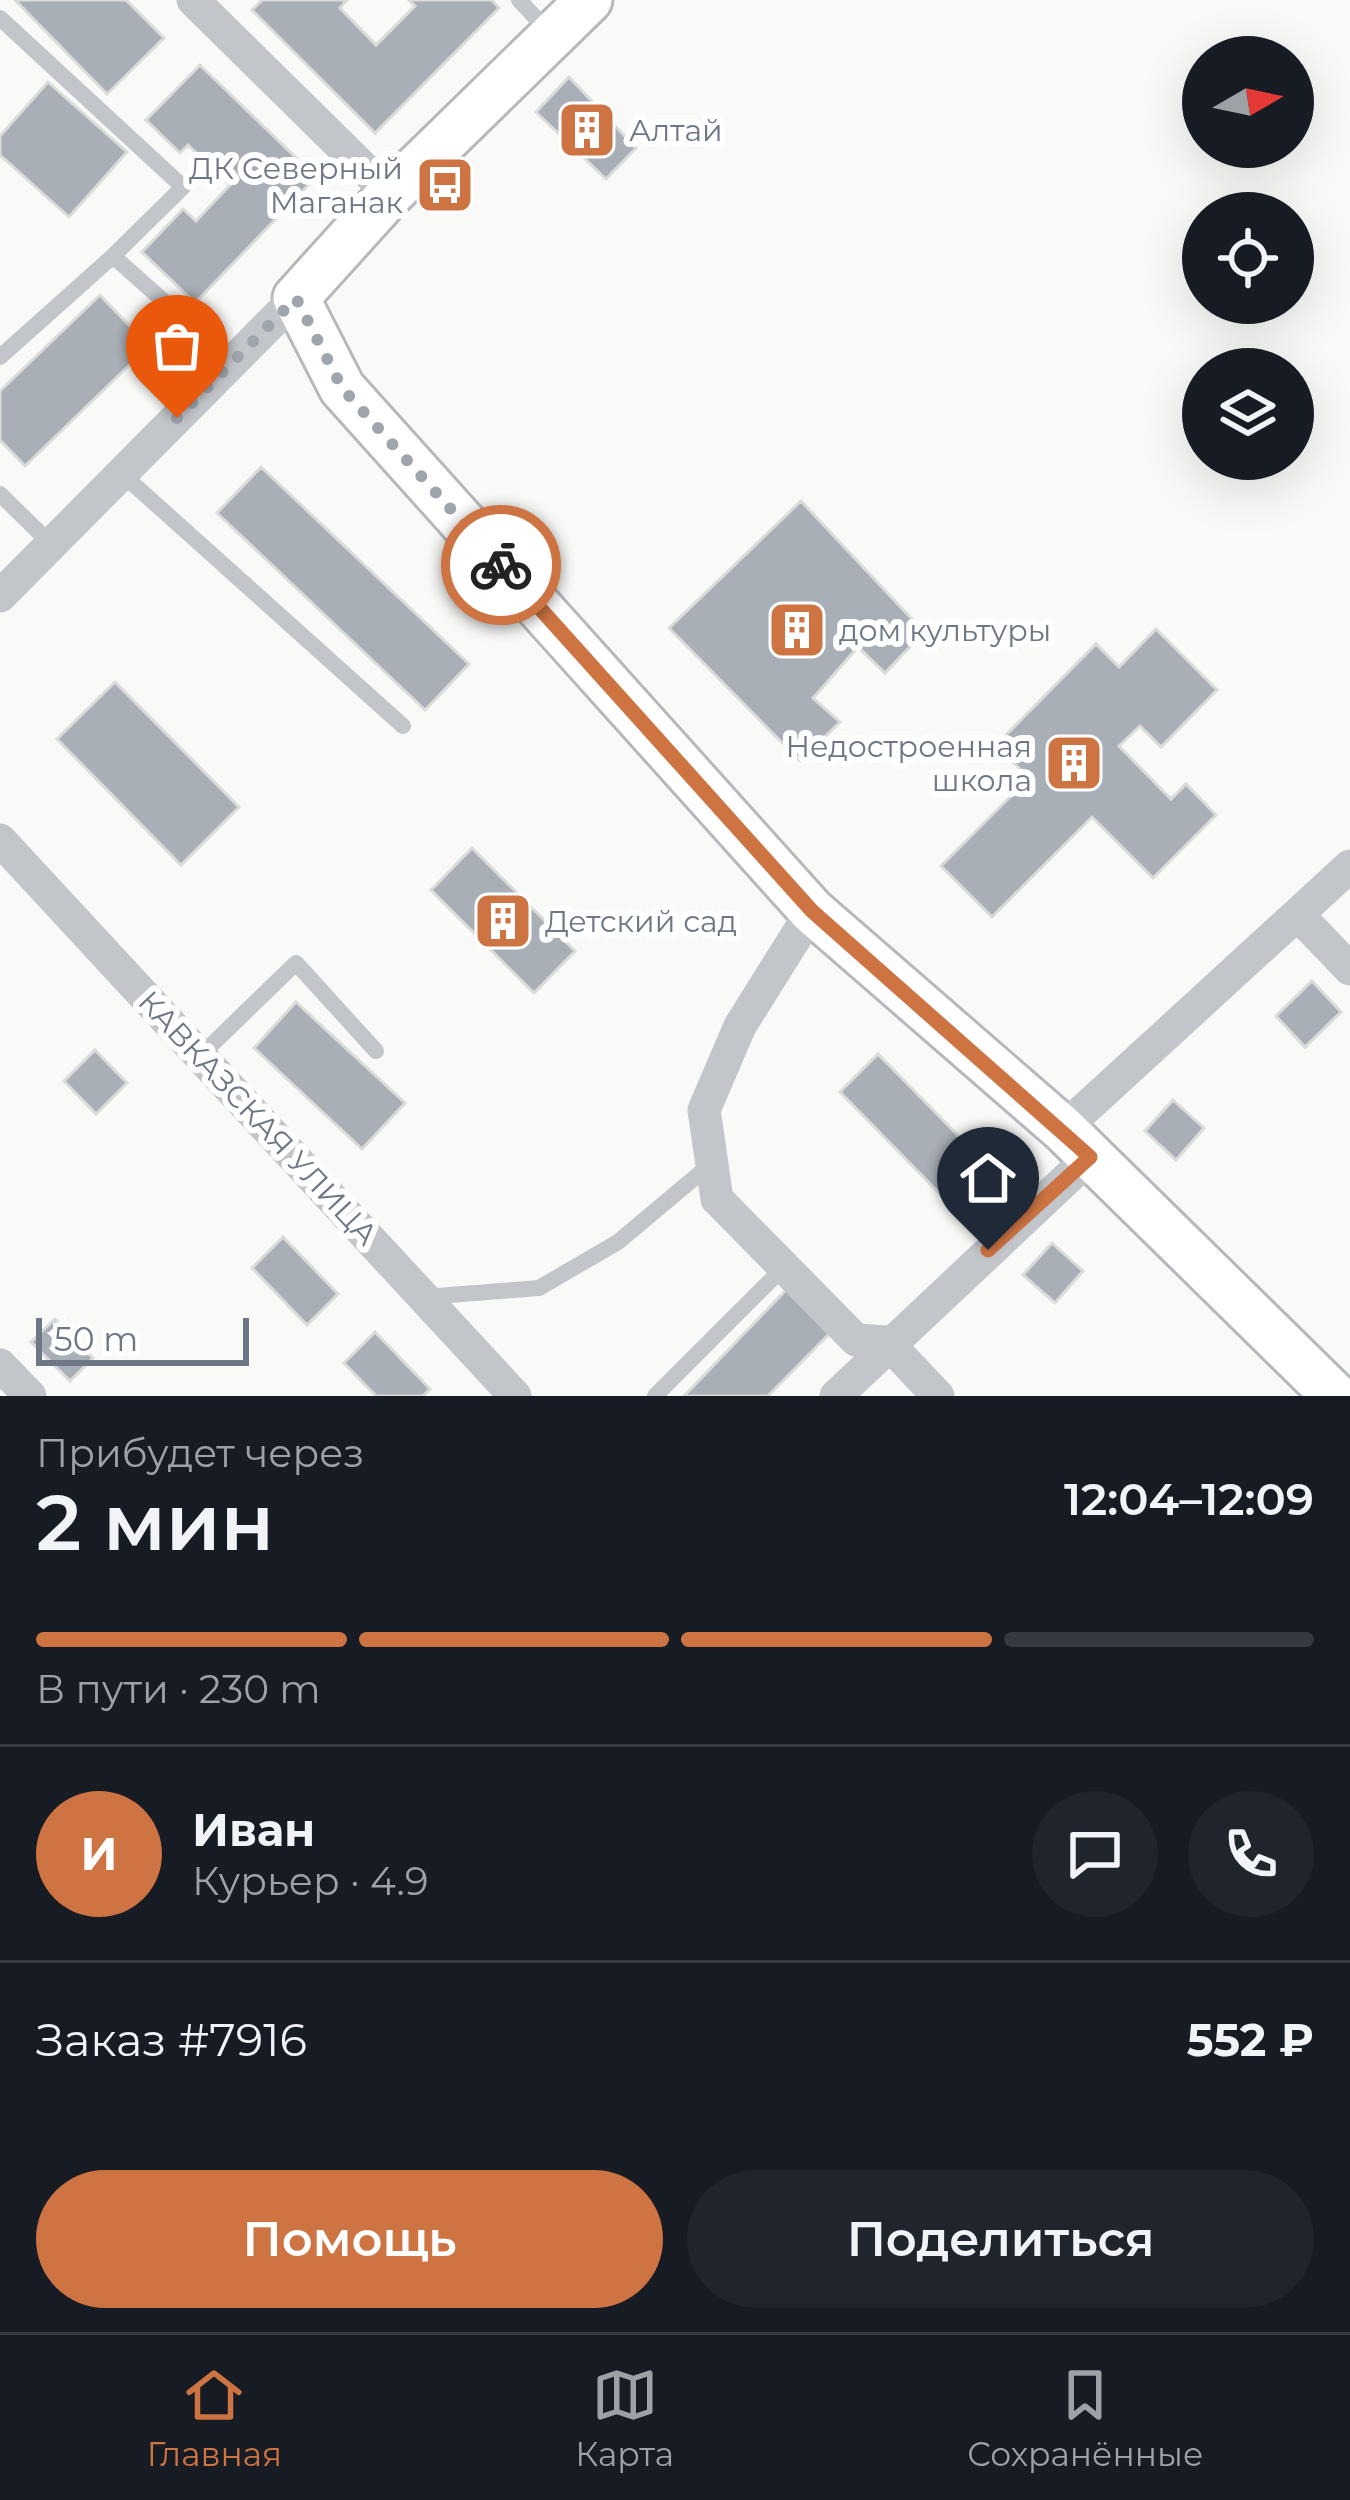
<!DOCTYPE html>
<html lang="ru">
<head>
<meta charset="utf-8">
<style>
	:root { --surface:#171b24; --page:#20242c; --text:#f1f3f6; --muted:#9ea1a6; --line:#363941; --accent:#ce7443 }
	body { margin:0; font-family:Montserrat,sans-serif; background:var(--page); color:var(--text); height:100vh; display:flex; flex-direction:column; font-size:45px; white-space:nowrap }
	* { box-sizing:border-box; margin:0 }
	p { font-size:39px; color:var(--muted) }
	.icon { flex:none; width:66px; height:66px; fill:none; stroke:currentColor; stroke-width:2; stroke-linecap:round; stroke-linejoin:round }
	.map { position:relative; height:1396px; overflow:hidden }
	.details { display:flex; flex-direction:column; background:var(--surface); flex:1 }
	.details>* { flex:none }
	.needle { width:78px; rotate:81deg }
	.tools { position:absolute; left:1182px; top:36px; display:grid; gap:24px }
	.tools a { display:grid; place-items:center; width:132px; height:132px; border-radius:50%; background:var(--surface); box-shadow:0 12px 48px #0002; font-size:60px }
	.scale { position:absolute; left:36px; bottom:30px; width:213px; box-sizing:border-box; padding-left:12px; border:6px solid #6d7785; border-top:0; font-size:33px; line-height:42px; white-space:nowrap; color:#6d7785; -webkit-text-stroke:9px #fff; paint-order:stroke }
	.pin { position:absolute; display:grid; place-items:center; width:102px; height:102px; color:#fff; margin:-123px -51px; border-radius:50% 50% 50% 0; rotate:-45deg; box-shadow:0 0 12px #0007 }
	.pin .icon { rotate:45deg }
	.courier { position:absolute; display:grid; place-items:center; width:120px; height:120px; margin:-60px; border:9px solid #ce7443; border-radius:50%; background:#fff; color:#222; box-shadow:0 3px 15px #0007 }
	.headline em { font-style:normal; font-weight:600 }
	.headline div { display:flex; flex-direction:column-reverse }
	.headline { display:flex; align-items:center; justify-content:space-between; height:204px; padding:0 36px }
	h1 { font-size:78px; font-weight:600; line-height:90px }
	.bar { display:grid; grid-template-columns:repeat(4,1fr); gap:18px 12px; align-content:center; height:144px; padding:0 36px }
	.bar i { height:15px; border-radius:9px; background:var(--line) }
	.bar .active { background:var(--accent) }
	.bar p { grid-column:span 4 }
	.line { display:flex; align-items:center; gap:30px; padding:0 36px; border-top:3px solid var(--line) }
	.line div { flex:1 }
	.round { display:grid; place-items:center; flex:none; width:126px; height:126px; border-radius:63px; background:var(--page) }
	.cta { display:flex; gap:24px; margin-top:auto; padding:24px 36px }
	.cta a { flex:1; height:138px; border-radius:72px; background:var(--accent); color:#fff; font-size:48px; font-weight:600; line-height:138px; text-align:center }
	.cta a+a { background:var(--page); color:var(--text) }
	.tabs { display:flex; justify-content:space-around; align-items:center; height:168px; border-top:3px solid var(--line); background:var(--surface); font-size:33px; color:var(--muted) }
	.tabs a { display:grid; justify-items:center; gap:6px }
	.tabs .active { color:var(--accent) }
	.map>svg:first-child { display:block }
</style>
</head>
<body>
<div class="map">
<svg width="1350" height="1396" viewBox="0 0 1350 1396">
	<rect width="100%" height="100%" fill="#f9faf8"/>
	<g fill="#a9afb6" stroke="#dbdcda" stroke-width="3">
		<path d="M 15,0 L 126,0 L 164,38 L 107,94 Z"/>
		<path d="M 262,0 L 347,0 L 340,8 L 376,45 L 415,6 L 409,0 L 492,0 L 499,8 L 375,133 L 252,10 Z"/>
		<path d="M 200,65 L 316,177 L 195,303 L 142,252 L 183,209 L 196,221 L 230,185 L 188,145 L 180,153 L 146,120 Z"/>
		<path d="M 569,77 L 636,148 L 606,179 L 536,112 Z"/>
		<path d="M 48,82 L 127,152 L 69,217 L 0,155 L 0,136 Z"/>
		<path d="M 100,295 L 149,346 L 25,466 L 0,440 L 0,391 Z"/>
		<path d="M 261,467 L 469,664 L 425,710 L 217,513 Z"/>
		<path d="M 801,501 L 924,632 L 885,673 L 858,647 L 813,698 L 840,722 L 800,761 L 669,628 Z"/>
		<path d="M 1156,629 L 1217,690 L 1161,747 L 1140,726 L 1119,746 L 1171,799 L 1186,784 L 1216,815 L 1153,878 L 1092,817 L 992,917 L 941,866 L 1029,778 L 996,745 L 1096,644 L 1119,667 Z"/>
		<path d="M 115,682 L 239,807 L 181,865 L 57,739 Z"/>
		<path d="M 472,848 L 575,951 L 534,993 L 431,890 Z"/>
		<path d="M 1312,981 L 1341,1012 L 1305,1047 L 1276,1016 Z"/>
		<path d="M 296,1002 L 405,1103 L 362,1149 L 254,1048 Z"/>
		<path d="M 95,1050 L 127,1083 L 96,1114 L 64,1081 Z"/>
		<path d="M 878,1054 L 987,1165 L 949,1203 L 840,1092 Z"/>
		<path d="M 1173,1100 L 1204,1128 L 1176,1160 L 1145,1131 Z"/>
		<path d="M 283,1237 L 338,1294 L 307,1325 L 252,1268 Z"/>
		<path d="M 1052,1243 L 1083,1271 L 1055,1303 L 1023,1275 Z"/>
		<path d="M 786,1290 L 830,1333 L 768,1396 L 684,1396 Z"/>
		<path d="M 55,1319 L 93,1358 L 70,1381 L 31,1342 Z"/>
		<path d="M 375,1332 L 430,1389 L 423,1396 L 376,1396 L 344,1363 Z"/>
	</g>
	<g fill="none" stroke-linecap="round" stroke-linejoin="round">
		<defs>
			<path id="secondary" d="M 589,0 L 390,194 L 296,298 L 342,388 L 812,911 L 1063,1129 L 1335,1396"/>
		</defs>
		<use href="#secondary" stroke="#b5b8bd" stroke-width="51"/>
		<g stroke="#c2c5c9" stroke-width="16">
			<path d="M 519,0 L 551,34"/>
			<path d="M 0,18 L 183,187 L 113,256"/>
			<path d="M 0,357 L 113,256 L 232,362"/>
			<path d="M 121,473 L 403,726"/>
			<path d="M 0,494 L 51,544"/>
			<path d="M 200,1056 L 296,963 L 376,1051"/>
			<path d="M 424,1297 L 539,1288 L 618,1242 L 711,1164"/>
			<path d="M 655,1396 L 784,1267"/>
		</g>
		<g stroke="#c2c5c9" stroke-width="33">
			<path d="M 193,0 L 390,194"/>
			<path d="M 0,596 L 296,298"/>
			<path d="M 0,840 L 515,1396"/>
			<path d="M 812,911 L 740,1026 L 704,1110 L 717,1199 L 856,1340 L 887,1342 L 938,1396"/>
			<path d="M 1300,917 L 1350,969"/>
			<path d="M 1063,1129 L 1350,866"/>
			<path d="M 0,1365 L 30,1396"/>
			<path d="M 836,1396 L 1090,1157"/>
		</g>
		<use href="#secondary" stroke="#fff" stroke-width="45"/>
	</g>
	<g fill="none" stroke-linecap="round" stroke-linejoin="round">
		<path stroke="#9ea5ad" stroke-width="12" stroke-dasharray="0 21.6" d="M 177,418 L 296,298 L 342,388 L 501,565"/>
		<path stroke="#ce7443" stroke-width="15" d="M 501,565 L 812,911 L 1090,1157 L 988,1250"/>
	</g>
	<defs>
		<symbol id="building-square" viewBox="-11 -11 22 22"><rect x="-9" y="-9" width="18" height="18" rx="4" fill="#ce7443" stroke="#fff"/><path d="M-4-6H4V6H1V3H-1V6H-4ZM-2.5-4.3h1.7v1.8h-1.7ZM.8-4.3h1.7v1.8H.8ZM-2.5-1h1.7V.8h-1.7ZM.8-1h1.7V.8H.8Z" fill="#fff"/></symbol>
		<symbol id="bus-square" viewBox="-11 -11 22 22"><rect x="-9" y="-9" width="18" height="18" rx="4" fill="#ce7443" stroke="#fff"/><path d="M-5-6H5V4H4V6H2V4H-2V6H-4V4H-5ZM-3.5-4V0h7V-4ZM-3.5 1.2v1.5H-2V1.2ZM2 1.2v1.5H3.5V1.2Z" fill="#fff"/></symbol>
	</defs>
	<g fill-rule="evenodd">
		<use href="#building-square" x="554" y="97" width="66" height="66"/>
		<use href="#bus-square" x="412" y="152" width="66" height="66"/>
		<use href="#building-square" x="764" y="597" width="66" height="66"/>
		<use href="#building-square" x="1041" y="730" width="66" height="66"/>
		<use href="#building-square" x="470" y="888" width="66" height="66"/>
	</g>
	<g text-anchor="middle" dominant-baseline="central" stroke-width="12" stroke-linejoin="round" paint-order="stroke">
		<g font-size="30" fill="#6d7785" stroke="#fff" text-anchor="start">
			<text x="629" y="130">Алтай</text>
			<text x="403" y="168" text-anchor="end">ДК Северный<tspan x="403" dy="34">Маганак</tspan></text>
			<text x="839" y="630">дом культуры</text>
			<text x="1032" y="746" text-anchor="end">Недостроенная<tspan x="1032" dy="34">школа</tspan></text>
			<text x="545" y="921">Детский сад</text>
		</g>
		<g font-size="30" fill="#6d7785" stroke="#fff">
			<text transform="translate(258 1118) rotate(47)">КАВКАЗСКАЯ УЛИЦА</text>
		</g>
	</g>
</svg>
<div class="tools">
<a><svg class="needle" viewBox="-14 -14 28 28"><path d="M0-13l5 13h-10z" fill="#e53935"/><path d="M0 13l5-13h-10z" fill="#9ea1a6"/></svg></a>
<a><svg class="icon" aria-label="locate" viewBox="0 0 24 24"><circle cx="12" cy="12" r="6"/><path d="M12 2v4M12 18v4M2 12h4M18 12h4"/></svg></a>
<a><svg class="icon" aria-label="layers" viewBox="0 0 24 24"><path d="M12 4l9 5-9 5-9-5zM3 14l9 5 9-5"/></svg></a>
</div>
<div class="scale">50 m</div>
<div class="pin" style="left:177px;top:418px;background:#ea580c"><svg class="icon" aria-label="bag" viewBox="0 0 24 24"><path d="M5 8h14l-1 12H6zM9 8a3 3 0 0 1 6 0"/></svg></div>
<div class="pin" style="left:988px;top:1250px;background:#1f2937"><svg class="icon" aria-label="home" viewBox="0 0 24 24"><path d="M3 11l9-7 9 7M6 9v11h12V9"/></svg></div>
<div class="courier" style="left:501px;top:565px"><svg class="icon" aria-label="bike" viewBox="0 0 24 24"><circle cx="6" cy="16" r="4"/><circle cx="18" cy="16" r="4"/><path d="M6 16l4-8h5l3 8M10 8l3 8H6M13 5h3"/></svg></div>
</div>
<section class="details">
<div class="headline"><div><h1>2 мин</h1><p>Прибудет через</p></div><em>12:04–12:09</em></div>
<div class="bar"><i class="active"></i><i class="active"></i><i class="active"></i><i></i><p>В пути · 230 m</p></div>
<div class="line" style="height:216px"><b class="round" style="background:var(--accent);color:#fff">И</b><div><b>Иван</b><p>Курьер · 4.9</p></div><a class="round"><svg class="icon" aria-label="chat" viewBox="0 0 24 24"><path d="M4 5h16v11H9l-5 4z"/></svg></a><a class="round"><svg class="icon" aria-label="phone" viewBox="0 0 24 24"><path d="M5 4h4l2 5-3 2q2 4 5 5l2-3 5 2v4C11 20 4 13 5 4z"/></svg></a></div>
<div class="line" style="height:156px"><div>Заказ #7916</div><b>552 ₽</b></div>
<div class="cta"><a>Помощь</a><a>Поделиться</a></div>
</section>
<nav class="tabs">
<a class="active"><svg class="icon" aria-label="home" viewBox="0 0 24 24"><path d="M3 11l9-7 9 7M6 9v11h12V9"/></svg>Главная</a>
<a><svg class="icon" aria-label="map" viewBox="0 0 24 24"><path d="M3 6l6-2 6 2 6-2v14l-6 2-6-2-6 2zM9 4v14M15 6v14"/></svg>Карта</a>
<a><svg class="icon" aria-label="saved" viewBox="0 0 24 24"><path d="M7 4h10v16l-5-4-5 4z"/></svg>Сохранённые</a>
</nav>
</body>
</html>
